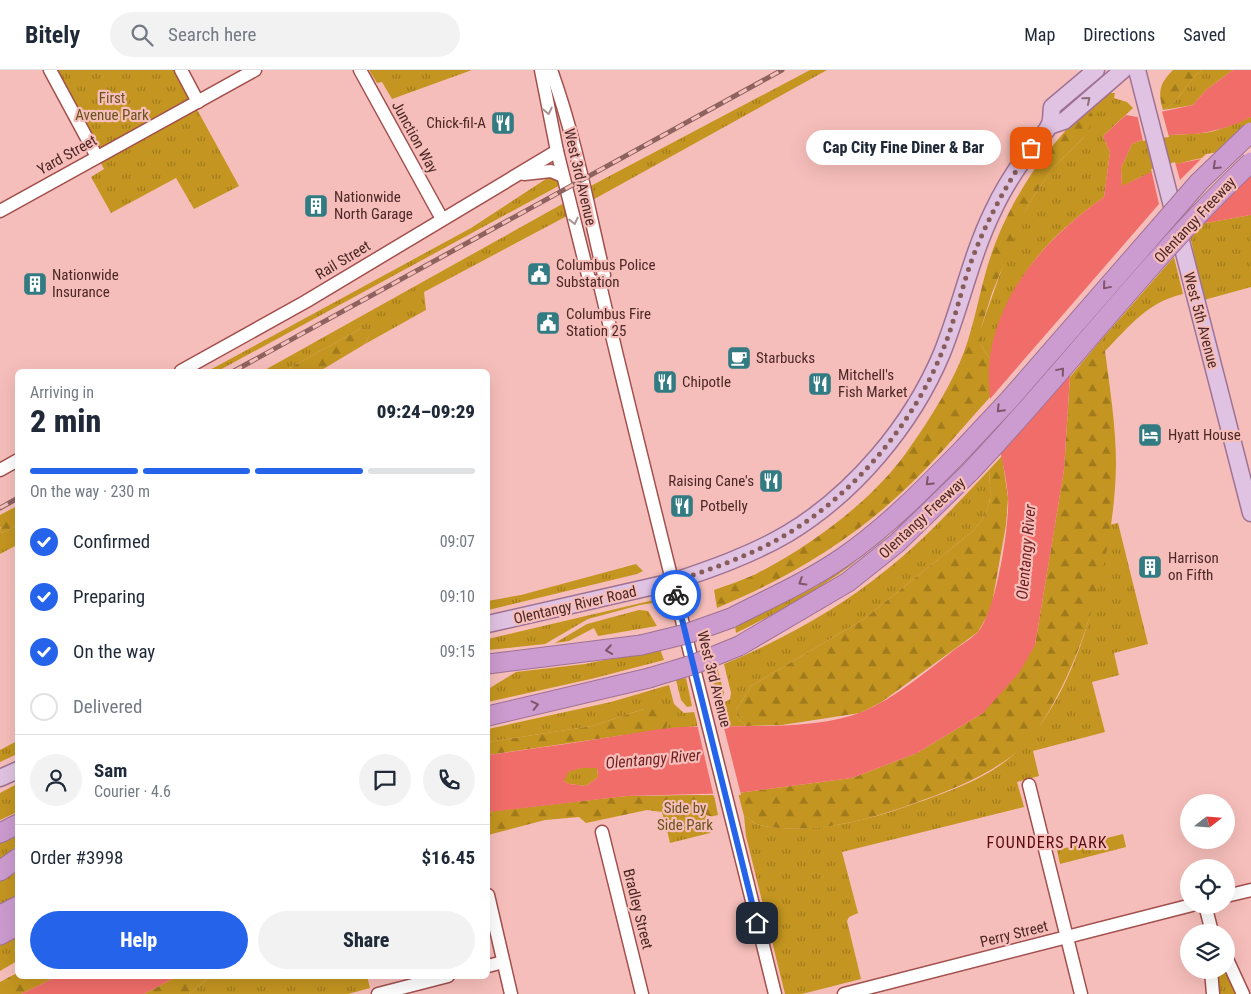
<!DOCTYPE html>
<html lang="en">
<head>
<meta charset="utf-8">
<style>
	:root { --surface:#fff; --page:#f2f2f3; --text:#1f2937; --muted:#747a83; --line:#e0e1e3; --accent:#2563eb }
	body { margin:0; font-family:"Roboto Condensed",sans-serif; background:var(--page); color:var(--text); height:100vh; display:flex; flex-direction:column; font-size:19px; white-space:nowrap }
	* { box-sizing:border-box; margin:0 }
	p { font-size:16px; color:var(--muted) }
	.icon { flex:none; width:28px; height:28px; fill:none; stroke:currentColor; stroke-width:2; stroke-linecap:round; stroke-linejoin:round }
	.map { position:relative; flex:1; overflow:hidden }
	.sheet { position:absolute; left:15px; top:299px; width:475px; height:610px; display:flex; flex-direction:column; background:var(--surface); border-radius:8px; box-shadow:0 5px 20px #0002 }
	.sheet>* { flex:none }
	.needle { width:32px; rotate:73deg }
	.controls { position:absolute; left:1180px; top:724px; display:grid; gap:10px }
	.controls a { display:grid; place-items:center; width:55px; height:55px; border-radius:50%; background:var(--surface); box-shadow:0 5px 20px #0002; font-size:25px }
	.pin { position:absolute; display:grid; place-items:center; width:42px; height:42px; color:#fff; margin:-21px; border-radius:10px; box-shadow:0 2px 8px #0006 }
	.courier { position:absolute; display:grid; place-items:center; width:50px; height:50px; margin:-25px; border:4px solid #2563eb; border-radius:50%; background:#fff; color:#222; box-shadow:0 1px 6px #0007 }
	.bubble { position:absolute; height:35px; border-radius:18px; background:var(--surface); box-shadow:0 5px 20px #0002; font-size:16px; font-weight:800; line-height:35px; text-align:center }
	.summary em { font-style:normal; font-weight:800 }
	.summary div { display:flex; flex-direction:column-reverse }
	.summary { display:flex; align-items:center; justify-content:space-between; height:85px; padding:0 15px }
	h1 { font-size:32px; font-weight:800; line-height:38px }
	.bar { display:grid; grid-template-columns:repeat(4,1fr); gap:8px 5px; align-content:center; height:60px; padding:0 15px }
	.bar i { height:6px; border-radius:4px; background:var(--line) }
	.bar .selected { background:var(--accent) }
	.bar p { grid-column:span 4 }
	.line { display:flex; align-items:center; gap:12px; padding:0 15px; border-top:1px solid var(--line) }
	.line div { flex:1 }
	.round { display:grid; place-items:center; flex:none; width:52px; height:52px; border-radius:26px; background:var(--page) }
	ol { padding:0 15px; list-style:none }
	li { display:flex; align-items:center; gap:15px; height:55px }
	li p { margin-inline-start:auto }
	li .icon { padding:5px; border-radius:50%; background:var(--accent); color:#fff; stroke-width:4 }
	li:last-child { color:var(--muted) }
	li i { width:28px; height:28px; border:2px solid var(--line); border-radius:50% }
	.action { display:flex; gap:10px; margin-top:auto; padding:10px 15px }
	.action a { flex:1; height:58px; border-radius:30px; background:var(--accent); color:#fff; font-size:20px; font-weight:800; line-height:58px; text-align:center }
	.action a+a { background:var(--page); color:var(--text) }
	header { display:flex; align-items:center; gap:30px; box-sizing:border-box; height:70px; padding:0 25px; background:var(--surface); border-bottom:1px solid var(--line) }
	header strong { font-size:24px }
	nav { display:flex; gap:28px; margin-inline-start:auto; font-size:18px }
	.search { width:350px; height:45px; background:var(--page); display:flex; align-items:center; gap:12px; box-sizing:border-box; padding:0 18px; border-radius:28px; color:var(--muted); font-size:19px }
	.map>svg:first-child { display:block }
</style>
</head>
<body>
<header>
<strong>Bitely</strong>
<div class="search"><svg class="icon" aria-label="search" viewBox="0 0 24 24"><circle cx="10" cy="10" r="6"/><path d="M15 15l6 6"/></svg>Search here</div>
<nav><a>Map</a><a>Directions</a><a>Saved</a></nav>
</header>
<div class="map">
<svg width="1251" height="924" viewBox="0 0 1251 924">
	<defs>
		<pattern id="grass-tufts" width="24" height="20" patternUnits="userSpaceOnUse" patternTransform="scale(1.25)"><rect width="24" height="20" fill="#c49520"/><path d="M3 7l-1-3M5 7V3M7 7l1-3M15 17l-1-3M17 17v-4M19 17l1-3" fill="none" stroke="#a17a1c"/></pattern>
		<pattern id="forest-firs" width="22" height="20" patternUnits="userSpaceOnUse" patternTransform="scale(1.25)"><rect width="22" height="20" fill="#c49520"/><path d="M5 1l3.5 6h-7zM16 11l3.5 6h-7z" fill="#a17a1c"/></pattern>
	</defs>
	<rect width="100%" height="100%" fill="#f6beba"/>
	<g fill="url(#grass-tufts)">
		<path d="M 50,0 L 181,0 L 194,34 L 239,116 L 194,139 L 176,108 L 111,143 L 91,107 L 104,99 Z"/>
		<path d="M 369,0 L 472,0 L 392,29 L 382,12 L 377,13 Z"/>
		<path d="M 810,0 L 827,0 L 589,132 L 585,119 Z"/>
		<path d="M 1202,0 L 1233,0 L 1206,20 L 1193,35 L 1163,40 C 1180,32 1187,11 1202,0 Z"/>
		<path d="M 1109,23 L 1115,23 L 1114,28 L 1127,32 L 1133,38 L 1103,66 L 1110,82 L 1104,127 C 1042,171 1007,213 990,289 L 981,275 L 981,258 L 1011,173 L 1028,135 L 1052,99 L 1083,68 L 1092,43 L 1082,43 Z"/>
		<path d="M 1251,47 L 1251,79 C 1206,87 1162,93 1122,117 L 1121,98 L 1132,74 C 1157,62 1183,66 1210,62 C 1224,59 1238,52 1251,47 Z"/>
		<path d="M 557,105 L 564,113 L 218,301 L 208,301 L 471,158 L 549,107 Z"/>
		<path d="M 564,133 L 567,146 L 424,222 L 426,240 L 365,274 L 369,266 L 362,258 L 284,301 L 263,301 Z"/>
		<path d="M 1251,145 L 1251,217 L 1204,230 L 1188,156 Z"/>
		<path d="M 1174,187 L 1183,224 C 1146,233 1131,255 1105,281 L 1101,270 Z"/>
		<path d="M 989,400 C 991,430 993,438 973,461 L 864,549 L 751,616 L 736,640 L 738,649 L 746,656 L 725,656 L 720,635 L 730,629 L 731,623 L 724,594 C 778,572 840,538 885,501 C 923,471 956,435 989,400 Z"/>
		<path d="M 17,436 L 17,446 L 0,457 L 0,445 Z"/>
		<path d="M 1118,453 L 1148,574 L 1114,583 L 1119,605 L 1092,612 L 1105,662 L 1033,681 L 1039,706 L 1017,712 L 1024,737 L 842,782 L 858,843 L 849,847 L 847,851 L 861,909 L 802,924 L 785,924 L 746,766 L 744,746 C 750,748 753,754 760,755 C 805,765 862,752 905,737 C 939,725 978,713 1007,690 C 1071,640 1098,532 1109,455 Z"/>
		<path d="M 17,455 L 17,475 L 0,484 L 0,461 L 2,463 Z"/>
		<path d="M 858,490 C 820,519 779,542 736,563 L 735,556 L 817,516 Z"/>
		<path d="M 636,494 L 643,501 L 637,504 L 488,540 L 488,531 L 521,525 Z"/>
		<path d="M 654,530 L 653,533 L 640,535 L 588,549 L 545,574 L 488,580 L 488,569 Z"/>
		<path d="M 639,540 L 648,541 L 657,556 L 598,566 L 594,558 L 569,571 L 555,573 L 587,554 Z"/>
		<path d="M 660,579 L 664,590 L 595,608 L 488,632 L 488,619 L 516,602 L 585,594 Z"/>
		<path d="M 717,597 L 724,623 L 722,629 L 718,630 L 710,599 Z"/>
		<path d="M 686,608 L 692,636 L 687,637 L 681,630 L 676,610 Z"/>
		<path d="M 669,615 L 674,634 L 684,643 L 694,642 L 698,656 L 666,659 L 668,653 L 644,639 L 592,656 L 488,672 L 488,659 L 611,632 Z"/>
		<path d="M 17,671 L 17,684 L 0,692 L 0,680 Z"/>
		<path d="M 581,698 L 597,698 L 598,707 L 586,716 L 569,714 L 564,711 C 564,700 573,700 581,698 Z"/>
		<path d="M 17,714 L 17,742 L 0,750 L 0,723 Z"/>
		<path d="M 701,725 L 710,763 L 670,773 L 659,726 Z"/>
		<path d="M 17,764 L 17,776 L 0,789 L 0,771 Z"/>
		<path d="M 1123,764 L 1126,777 L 1060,794 L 1057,780 Z"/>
		<path d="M 17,798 L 17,827 L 0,835 L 0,811 Z"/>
		<path d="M 17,863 L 17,891 L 0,901 L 0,874 Z"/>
		<path d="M 1211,900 L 1226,900 L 1243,924 L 1213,924 Z"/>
		<path d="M 211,906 L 367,906 L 370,918 L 348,924 L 189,924 Z"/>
	</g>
	<g fill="url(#forest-firs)">
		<path d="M 1173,0 L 1202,0 C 1187,11 1180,32 1163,40 C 1158,22 1159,14 1173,0 Z"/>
		<path d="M 1088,42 L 1092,43 L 1094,49 L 1083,68 L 1052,99 L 1028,135 L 992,223 L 981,258 L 981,275 L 990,289 L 991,326 C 961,359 933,394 900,424 C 846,474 784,510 717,538 L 714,520 C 728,515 743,510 756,504 C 809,477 871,432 906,383 C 926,355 946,324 960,292 C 972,264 977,234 985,205 C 998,156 1027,103 1061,66 C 1069,57 1077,44 1088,42 Z"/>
		<path d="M 362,258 L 368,259 L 369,266 L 365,274 L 320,301 L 284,301 Z"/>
		<path d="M 1101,270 L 1105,281 C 1110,319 1116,357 1116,394 C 1115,474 1089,573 1049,641 C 1042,652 1034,666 1025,675 C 993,704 952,720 912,734 C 866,751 808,766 760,755 C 753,754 750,748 744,746 L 738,723 L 852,708 L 917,683 L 983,643 L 1035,575 L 1064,400 L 1070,307 Z"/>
		<path d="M 1002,386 L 1008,428 L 1006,455 L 991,539 L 978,562 L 880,633 L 860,643 L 782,655 L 746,656 L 738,649 L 736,640 L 751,616 L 864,549 L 973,461 C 993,438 991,430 989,400 Z"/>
		<path d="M 17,446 L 17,455 L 2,463 L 0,461 L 1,454 Z"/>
		<path d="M 644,639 L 656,639 L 665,644 L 668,653 L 666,659 L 488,685 L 488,672 L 592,656 Z"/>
		<path d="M 714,725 L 718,745 C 706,748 709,745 700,741 C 690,737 673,747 665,753 L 662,742 L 647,740 L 586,753 L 579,747 L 545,750 L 488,765 L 488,742 L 493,741 L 627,726 Z"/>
		<path d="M 17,903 L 18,906 L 58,906 L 21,924 L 0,924 L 0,912 Z"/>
		<path d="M 178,906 L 211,906 L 189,924 L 144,924 Z"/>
	</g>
	<g fill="#f16d69" fill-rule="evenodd">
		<path d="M 1233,0 L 1251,0 L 1251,47 C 1234,56 1213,62 1194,64 C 1172,65 1152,64 1132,74 L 1121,98 L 1122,116 L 1151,102 L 1176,94 L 1251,79 L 1251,145 L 1188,156 L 1162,165 L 1073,258 L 1064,400 L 1035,575 L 1019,603 L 983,643 L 917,683 L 852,708 L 738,723 L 627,726 L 488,742 L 488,685 C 531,679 574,673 617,666 C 638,663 660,658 682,657 C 736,654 811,662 862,642 C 895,628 926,602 954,580 C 961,575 971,569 978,562 C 996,541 1010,454 1008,426 C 1004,381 983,332 990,286 C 1001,217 1049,166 1104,127 L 1110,82 L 1103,66 L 1126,45 L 1137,47 L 1193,35 L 1206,20 ZM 581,698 L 597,698 L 598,707 L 586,716 L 569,714 L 564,711 L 568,702 Z"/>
		<path d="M 58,906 L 178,906 L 144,924 L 21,924 Z"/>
	</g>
	<g fill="#f6beba">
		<path d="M 1161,38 L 1169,67 L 1143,71 L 1137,44 Z"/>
		<path d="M 1251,77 L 1251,103 L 1201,156 L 1163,167 L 1075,259 L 1072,303 L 999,385 L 989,330 L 1159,134 L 1151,99 L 1175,92 L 1180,110 L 1206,84 Z"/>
		<path d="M 697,654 L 723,654 L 741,725 L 714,727 Z"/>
	</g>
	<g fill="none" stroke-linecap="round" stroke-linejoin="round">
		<defs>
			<g id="minor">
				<path d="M 50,0 L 97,87"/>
				<path d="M 181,0 L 198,32"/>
				<path d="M 360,0 L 442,149"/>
				<path d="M 541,0 L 557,81 L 589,209 L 600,215"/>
				<path d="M 551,0 C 575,66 588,137 604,205 L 600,215 C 656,452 717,687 775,924"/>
				<path d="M 524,104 L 551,101 L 563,106"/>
				<path d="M 0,141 L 255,0"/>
				<path d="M 181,301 L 305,232 L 557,81"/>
				<path d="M 0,400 L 18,390"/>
				<path d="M 1029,715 L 1081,924"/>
				<path d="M 602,762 L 642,924"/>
				<path d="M 488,825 L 511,924"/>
				<path d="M 1226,826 L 1251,820"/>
				<path d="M 1205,835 L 1212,862"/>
				<path d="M 1226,887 L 1243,924"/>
				<path d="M 488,896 L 503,892"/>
				<path d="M 1211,900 L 1213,924"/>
				<path d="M 378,924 L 448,906"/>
				<path d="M 844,924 L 1192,835"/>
			</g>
			<g id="major">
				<path d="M 1137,0 L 1251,443"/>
				<path d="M 1049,56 L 1064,51 L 1123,0"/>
				<path d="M 488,554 L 672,512 C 711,499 751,485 787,464 C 854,424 912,355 942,283 C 961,236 971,186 993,141 C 1003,119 1016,99 1031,79 C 1036,72 1045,64 1049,56 C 1052,51 1051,43 1052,37 L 1096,0"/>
				<path d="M 0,708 L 18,700"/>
			</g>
			<g id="highway">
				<path d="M 731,548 C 768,529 807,512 842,488 C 887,457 926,417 964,378"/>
				<path d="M 739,576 L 848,512 L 897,473 L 970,402"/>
				<path d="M 488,594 L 641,575"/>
				<path d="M 488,646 L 649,608"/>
				<path d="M 0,763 L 18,754"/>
				<path d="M 0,801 L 18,788"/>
				<path d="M 0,845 L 18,836"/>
				<path d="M 0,865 L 18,855"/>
			</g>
		</defs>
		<use href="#minor" stroke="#a2504d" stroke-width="15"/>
		<use href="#major" stroke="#9f7294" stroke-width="19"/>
		<use href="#highway" stroke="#9f7294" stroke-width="21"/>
		<use href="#minor" stroke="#fff" stroke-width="12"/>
		<use href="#major" stroke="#e0c3e2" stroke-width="16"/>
		<use href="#highway" stroke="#cc9bcf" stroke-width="19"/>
		<defs>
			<g id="rail">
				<path d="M 234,301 L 782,0"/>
				<path d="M 0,438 L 18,428"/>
			</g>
		</defs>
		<use href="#rail" stroke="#8e625f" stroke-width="5"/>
		<use href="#rail" stroke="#f6beba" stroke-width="3" stroke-dasharray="9" stroke-linecap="butt"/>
		<defs>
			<g id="highway-bridge">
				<path d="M 964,378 L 1009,330 L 1199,112 L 1251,62"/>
				<path d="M 970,402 C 1066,301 1150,188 1251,92"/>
				<path d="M 641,575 L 686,564 L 731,548"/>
				<path d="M 649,608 L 692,595 L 739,576"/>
			</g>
		</defs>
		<use href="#highway-bridge" stroke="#9f7294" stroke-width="21" stroke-linecap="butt"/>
		<use href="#highway-bridge" stroke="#cc9bcf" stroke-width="19"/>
	</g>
	<defs><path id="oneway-chevron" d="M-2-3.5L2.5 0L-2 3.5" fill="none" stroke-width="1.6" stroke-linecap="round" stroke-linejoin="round" transform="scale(1.25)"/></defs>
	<use stroke="#8e6d7a" href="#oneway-chevron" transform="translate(1087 30) rotate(-40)"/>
	<g stroke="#a59392">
		<use href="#oneway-chevron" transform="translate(548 41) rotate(78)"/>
		<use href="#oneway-chevron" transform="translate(574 151) rotate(77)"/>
	</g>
	<g stroke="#7f5569">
		<use href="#oneway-chevron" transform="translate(1216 96) rotate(137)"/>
		<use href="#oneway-chevron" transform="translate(1106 216) rotate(130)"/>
		<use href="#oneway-chevron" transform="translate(1061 301) rotate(-50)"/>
		<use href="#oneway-chevron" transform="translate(1000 339) rotate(134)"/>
		<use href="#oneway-chevron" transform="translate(929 412) rotate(136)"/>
		<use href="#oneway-chevron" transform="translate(802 512) rotate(149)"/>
		<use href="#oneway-chevron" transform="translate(609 580) rotate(172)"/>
		<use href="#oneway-chevron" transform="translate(535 635) rotate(-13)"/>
	</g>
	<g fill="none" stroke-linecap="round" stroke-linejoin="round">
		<path stroke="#875c59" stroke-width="5" stroke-dasharray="0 9" d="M 676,525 L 672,512 C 712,499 752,485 787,464 C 854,424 913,354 942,282 C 954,254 960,224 970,195 C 985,153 1006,115 1031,78"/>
		<path stroke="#2563eb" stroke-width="6" d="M 676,525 L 757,853"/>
	</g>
	<defs>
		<symbol id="restaurant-square" viewBox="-11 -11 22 22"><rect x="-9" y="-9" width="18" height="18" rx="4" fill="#327b82" stroke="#f6beba"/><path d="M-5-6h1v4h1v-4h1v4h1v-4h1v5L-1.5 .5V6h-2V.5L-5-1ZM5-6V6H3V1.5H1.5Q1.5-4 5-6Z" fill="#fff"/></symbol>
		<symbol id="building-square" viewBox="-11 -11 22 22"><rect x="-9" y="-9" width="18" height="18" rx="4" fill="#327b82" stroke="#f6beba"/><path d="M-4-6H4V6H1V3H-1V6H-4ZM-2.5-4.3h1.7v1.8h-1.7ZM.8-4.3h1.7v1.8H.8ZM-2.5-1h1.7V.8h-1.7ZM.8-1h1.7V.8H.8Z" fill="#fff"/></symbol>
		<symbol id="civic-square" viewBox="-11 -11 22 22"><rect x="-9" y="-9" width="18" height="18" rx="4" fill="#327b82" stroke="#f6beba"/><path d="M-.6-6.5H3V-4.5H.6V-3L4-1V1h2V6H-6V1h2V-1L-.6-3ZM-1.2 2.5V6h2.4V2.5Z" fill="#fff"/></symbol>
		<symbol id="cafe-square" viewBox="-11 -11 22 22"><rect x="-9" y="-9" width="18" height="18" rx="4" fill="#327b82" stroke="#f6beba"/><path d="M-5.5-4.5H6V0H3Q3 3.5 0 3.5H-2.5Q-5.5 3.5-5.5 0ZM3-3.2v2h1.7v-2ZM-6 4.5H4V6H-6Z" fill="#fff"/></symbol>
		<symbol id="hotel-square" viewBox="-11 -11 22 22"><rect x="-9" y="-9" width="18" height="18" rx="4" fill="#327b82" stroke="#f6beba"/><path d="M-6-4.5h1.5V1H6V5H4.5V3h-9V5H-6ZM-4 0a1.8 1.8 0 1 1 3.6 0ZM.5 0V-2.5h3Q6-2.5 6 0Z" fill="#fff"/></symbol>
	</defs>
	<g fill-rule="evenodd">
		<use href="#restaurant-square" x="489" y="39" width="28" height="28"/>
		<use href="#building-square" x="302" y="122" width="28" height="28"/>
		<use href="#civic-square" x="525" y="190" width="28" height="28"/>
		<use href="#building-square" x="21" y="200" width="28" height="28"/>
		<use href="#civic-square" x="534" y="239" width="28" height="28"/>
		<use href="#cafe-square" x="725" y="274" width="28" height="28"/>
		<use href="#restaurant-square" x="651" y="298" width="28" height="28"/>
		<use href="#restaurant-square" x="806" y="300" width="28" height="28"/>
		<use href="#hotel-square" x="1136" y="351" width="28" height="28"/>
		<use href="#restaurant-square" x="757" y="397" width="28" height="28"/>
		<use href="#restaurant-square" x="668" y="422" width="28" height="28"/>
		<use href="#building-square" x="1136" y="483" width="28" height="28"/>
	</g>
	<g text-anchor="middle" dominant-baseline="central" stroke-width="4.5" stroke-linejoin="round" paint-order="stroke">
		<g font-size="15" fill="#6b531d" stroke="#f6beba">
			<text x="112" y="28">First<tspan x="112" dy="17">Avenue Park</tspan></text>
			<text x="685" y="738">Side by<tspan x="685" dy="17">Side Park</tspan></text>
		</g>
		<g font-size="15" fill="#4b2725" stroke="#f6beba" text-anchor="start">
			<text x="486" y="53" text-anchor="end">Chick-fil-A</text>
			<text x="334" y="127">Nationwide<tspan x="334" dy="17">North Garage</tspan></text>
			<text x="556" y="195">Columbus Police<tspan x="556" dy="17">Substation</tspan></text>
			<text x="52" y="205">Nationwide<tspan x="52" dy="17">Insurance</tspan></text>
			<text x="566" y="244">Columbus Fire<tspan x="566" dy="17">Station 25</tspan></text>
			<text x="756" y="288">Starbucks</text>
			<text x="838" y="305">Mitchell's<tspan x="838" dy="17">Fish Market</tspan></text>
			<text x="682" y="312">Chipotle</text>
			<text x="1168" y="365">Hyatt House</text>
			<text x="754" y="411" text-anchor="end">Raising Cane's</text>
			<text x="700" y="436">Potbelly</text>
			<text x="1168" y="488">Harrison<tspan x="1168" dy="17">on Fifth</tspan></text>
		</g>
		<g font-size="15" fill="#4b2725" stroke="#f6beba">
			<text transform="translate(415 67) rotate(61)">Junction Way</text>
			<text transform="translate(67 85) rotate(-29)">Yard Street</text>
			<text transform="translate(580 107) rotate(77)">West 3rd Avenue</text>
			<text transform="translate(1195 150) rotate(-47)">Olentangy Freeway</text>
			<text transform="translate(343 190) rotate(-31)">Rail Street</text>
			<text transform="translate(1201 250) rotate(75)">West 5th Avenue</text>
			<text transform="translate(922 448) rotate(-43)">Olentangy Freeway</text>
			<text transform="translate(575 535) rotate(-13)">Olentangy River Road</text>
			<text transform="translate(714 609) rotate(76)">West 3rd Avenue</text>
			<text transform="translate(638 839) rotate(76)">Bradley Street</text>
			<text transform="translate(1014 864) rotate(-14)">Perry Street</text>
		</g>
		<g font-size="16" font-style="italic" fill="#711e1f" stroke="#f6beba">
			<text transform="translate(1026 482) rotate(-85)">Olentangy River</text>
			<text transform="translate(653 689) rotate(-5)">Olentangy River</text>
		</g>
		<g font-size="16" letter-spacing="1" fill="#590b10" stroke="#f6beba">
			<text x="1047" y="772">FOUNDERS PARK</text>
		</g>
	</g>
</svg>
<div class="controls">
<a><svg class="needle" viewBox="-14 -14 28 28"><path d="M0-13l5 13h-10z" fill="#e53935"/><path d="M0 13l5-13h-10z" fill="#747a83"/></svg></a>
<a><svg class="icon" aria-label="locate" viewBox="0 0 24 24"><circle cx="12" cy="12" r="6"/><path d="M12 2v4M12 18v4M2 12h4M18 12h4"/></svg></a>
<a><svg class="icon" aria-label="layers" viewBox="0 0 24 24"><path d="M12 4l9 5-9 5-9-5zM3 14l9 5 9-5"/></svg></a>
</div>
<div class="pin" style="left:1031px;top:78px;background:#ea580c"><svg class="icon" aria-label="bag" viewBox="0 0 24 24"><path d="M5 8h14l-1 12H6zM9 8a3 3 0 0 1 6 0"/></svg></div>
<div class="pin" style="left:757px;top:853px;background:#1f2937"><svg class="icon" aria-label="home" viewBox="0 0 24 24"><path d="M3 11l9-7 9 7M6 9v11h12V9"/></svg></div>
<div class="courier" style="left:676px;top:525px"><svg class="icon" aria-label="bike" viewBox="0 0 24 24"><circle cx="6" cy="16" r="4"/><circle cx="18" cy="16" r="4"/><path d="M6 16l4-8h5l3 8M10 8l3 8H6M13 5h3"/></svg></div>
<div class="bubble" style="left:806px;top:60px;width:195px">Cap City Fine Diner &amp; Bar</div>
<section class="sheet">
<div class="summary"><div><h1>2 min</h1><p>Arriving in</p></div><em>09:24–09:29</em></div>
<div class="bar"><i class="selected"></i><i class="selected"></i><i class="selected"></i><i></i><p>On the way · 230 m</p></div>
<ol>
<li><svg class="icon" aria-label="check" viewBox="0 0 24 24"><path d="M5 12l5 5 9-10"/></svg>Confirmed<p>09:07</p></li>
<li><svg class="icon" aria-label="check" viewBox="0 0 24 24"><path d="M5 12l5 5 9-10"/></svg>Preparing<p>09:10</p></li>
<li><svg class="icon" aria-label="check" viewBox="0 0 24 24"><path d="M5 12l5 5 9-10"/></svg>On the way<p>09:15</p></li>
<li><i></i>Delivered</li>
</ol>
<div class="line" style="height:90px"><a class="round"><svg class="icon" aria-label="person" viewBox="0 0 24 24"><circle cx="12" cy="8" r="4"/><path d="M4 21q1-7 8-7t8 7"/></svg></a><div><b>Sam</b><p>Courier · 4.6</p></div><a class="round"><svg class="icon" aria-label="chat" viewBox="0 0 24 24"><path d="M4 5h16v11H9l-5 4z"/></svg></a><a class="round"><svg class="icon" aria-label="phone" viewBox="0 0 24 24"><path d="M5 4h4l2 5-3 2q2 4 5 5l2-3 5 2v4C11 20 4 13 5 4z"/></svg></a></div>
<div class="line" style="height:65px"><div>Order #3998</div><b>$16.45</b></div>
<div class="action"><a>Help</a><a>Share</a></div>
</section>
</div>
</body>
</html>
